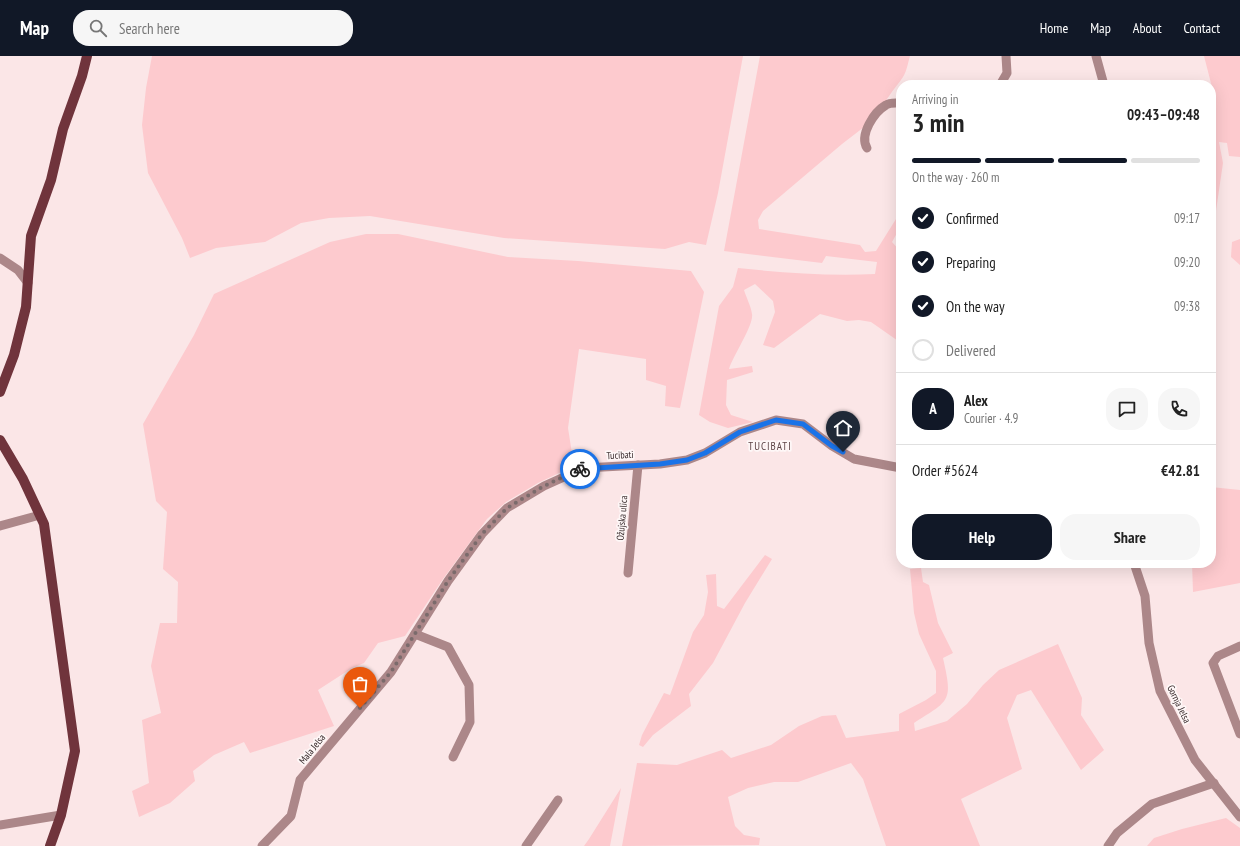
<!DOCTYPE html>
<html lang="en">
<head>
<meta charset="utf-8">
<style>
	:root { --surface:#fff; --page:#f6f6f6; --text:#222; --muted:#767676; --line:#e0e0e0; --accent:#111827 }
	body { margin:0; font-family:"PT Sans Narrow",sans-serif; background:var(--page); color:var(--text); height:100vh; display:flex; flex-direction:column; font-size:15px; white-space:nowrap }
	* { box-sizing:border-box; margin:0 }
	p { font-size:13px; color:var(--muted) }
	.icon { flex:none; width:22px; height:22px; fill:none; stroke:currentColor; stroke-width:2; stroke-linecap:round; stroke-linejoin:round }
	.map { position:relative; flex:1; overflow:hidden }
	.details { position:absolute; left:896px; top:24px; width:320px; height:488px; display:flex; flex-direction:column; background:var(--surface); border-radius:16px; box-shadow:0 4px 16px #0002 }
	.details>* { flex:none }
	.pin { position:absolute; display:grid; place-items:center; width:34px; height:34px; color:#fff; margin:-41px -17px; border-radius:50% 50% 50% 0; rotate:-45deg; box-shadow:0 0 4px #0007 }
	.pin .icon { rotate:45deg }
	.courier { position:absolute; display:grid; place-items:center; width:40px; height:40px; margin:-20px; border:3px solid #1a73e8; border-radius:50%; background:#fff; color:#222; box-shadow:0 1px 5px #0007 }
	.summary em { font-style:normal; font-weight:700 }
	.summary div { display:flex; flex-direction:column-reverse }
	.summary { display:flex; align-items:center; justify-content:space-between; height:68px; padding:0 16px }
	h1 { font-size:26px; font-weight:700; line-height:30px }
	.bar { display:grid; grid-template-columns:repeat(4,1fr); gap:6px 4px; align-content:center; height:48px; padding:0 16px }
	.bar i { height:5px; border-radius:3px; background:var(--line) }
	.bar .current { background:var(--accent) }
	.bar p { grid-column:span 4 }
	.line { display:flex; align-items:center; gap:10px; padding:0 16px; border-top:1px solid var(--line) }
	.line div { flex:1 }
	.round { display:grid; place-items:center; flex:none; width:42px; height:42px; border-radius:16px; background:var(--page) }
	ol { padding:0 16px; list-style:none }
	li { display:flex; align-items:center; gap:12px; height:44px }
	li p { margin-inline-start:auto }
	li .icon { padding:4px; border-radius:50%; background:var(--accent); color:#fff; stroke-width:4 }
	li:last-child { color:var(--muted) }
	li i { width:22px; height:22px; border:2px solid var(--line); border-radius:50% }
	.button { display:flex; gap:8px; margin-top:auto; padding:8px 16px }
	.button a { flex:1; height:46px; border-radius:16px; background:var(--accent); color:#fff; font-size:16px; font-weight:700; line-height:46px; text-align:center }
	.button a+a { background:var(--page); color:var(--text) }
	header { display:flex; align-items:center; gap:24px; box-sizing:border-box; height:56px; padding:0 20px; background:var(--accent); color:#fff }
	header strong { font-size:19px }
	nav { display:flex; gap:22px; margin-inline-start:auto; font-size:14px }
	.search { width:280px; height:36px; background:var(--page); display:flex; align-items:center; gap:10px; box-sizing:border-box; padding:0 14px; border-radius:16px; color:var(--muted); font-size:15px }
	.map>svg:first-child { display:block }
</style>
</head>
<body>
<header>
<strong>Map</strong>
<div class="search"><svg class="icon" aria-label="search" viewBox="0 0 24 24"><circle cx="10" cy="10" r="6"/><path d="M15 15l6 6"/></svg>Search here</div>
<nav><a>Home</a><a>Map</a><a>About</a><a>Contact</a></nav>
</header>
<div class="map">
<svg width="1240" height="790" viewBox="0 0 1240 790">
	<rect width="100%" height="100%" fill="#fbe6e7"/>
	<g fill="#fdcace">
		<path d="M 152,0 L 743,0 L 718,137 L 706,189 L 689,186 L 665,193 L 504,182 L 370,160 L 329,162 L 301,167 L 265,186 L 216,192 L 190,202 L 182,182 L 148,117 L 142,69 L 146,32 Z"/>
		<path d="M 760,0 L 910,0 C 908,6 907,15 903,21 C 895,33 884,43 881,58 L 842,88 L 763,155 L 758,164 L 759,173 L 860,189 L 865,196 L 876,195 L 901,155 L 901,170 L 892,186 L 901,196 L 901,287 L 871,266 L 859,264 L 847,265 L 820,258 L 774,292 L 763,289 L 775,256 L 773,245 L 755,228 L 744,234 C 746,241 751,250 752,258 C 754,269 733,300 729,313 L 752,310 L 753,316 L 727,324 L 726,349 L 731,359 L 753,366 L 728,372 L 710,366 L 699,359 L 719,250 L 733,231 L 738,212 C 784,217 829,220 875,218 L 877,206 L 826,200 L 822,207 L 724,195 Z"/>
		<path d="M 1204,0 L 1240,0 L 1240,101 L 1229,100 L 1227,87 L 1219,86 L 1223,107 L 1212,182 L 1212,197 L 1211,198 L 1211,40 L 1213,35 Z"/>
		<path d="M 366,178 L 398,178 L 508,201 L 578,205 L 691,215 L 704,236 L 680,352 L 665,350 L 666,330 L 646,324 L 646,303 L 579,293 L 568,372 L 574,410 L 538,427 L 506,446 L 487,463 L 443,523 L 405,580 L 378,587 L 364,607 L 352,612 L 318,634 L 334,670 L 250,697 L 244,686 L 214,699 L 193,715 L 195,725 L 170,747 L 139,761 L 132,735 L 149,727 L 142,664 L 161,657 L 151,610 L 160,567 L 177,567 L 178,526 L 163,513 L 167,456 L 156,445 L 143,368 L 194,279 L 214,238 L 330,186 Z"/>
		<path d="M 1240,183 L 1240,209 L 1231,201 L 1232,186 Z"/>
		<path d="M 1211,431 L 1240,434 L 1240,527 L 1193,536 L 1192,507 L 1211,507 Z"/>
		<path d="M 765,499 L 772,503 L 745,547 L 713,607 L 689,638 L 691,650 L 653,679 L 643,691 L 639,689 L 642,679 L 664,637 L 670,639 L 693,576 L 704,559 L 708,536 L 706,519 L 716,518 L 717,550 L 724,553 Z"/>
		<path d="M 921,512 L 923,526 L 929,529 L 938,567 L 953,597 L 943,602 C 953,646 950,644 914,667 L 915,675 L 947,665 L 967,648 L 983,629 L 999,614 L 1058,588 L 1082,642 L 1081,659 L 1104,694 L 1081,714 L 1031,634 L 1017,639 L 1007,662 L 1022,713 L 961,743 L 980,790 L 886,790 L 863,723 L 851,707 L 798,726 L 774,726 L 748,732 L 728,741 L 735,770 L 744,779 L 760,782 L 759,789 L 622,790 L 637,707 L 677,709 L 722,694 L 731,702 L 771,689 L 799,670 L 822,660 L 836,659 L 846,682 L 899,675 L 899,658 L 926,644 L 936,637 L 936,615 L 919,578 L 914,557 L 910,513 Z"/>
		<path d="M 621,732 L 610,790 L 584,790 L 589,783 Z"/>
		<path d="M 1226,762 L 1240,772 L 1240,790 L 1147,790 L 1154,782 L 1182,773 Z"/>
	</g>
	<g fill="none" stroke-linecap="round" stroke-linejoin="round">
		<g stroke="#ac8789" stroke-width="9">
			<path d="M 1096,0 L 1104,29"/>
			<path d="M 1000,29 L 1007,17 L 1006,0"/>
			<path d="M 867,92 C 859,79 874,56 886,49 C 890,46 896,47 901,47"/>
			<path d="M 0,202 L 18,214 L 28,227"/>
			<path d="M 0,470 L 40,459"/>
			<path d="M 1134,507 L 1145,540 L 1149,587 L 1160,635 L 1195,704 L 1240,761"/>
			<path d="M 628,517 L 638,409"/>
			<path d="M 415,578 L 448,591 L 469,629 L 470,666 L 453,701"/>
			<path d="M 1240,590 L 1218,600 L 1213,607 L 1240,678"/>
			<path d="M 0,769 L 61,759"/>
			<path d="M 262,790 L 291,760 L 300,724 L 391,616 L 448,525 L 482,478 L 507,452 L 544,430 L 584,412 L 660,408 L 687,404 L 705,397 L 740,376 L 776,364 L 803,368 L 832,390 L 854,403 L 901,412"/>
			<path d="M 526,790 L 558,744"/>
			<path d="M 1108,790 L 1117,777 L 1152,748 L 1214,727"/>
		</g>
		<g stroke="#70343c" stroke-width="10">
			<path d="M 0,336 L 14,299 L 26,251 L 31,180 L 51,124 L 63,73 L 82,20 L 87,0"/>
			<path d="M 0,384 L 23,423 L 44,468 L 75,695 L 61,759 L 50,790"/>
		</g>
	</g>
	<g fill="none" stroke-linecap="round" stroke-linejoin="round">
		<path stroke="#7b6b6c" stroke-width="4" stroke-dasharray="0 7.2" d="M 360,652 L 391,616 L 448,525 L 482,478 L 507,452 L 544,430 L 580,413"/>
		<path stroke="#1a73e8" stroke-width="5" d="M 580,413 L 660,408 L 687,404 L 705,397 L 740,376 L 776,364 L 803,368 L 832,390 L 843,396"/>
	</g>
	<g text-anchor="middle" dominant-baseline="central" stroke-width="3.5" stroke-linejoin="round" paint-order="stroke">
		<g font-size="10" fill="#36292a" stroke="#fef7f7">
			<text transform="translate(620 399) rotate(-3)">Tucibati</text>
			<text transform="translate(622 462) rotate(-85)">Ožujska ulica</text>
			<text transform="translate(1179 648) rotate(64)">Gornja Jelsa</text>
			<text transform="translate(312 693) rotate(-51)">Mala Jelsa</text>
		</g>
		<g font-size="11" letter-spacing="1" fill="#604547" stroke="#fef7f7">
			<text x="770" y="390">TUCIBATI</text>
		</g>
	</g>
</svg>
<div class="pin" style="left:360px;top:652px;background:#ea580c"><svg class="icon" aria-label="bag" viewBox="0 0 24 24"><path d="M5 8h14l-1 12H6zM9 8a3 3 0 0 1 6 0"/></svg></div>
<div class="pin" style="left:843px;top:396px;background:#1f2937"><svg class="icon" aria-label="home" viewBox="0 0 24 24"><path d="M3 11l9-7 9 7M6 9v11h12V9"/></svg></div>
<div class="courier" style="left:580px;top:413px"><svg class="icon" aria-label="bike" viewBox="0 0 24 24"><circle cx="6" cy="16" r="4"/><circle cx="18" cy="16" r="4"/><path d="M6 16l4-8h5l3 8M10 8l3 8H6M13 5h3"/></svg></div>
<section class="details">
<div class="summary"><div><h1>3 min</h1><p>Arriving in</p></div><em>09:43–09:48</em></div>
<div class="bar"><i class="current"></i><i class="current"></i><i class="current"></i><i></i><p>On the way · 260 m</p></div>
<ol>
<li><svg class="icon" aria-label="check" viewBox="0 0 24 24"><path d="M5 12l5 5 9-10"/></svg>Confirmed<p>09:17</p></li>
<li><svg class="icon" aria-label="check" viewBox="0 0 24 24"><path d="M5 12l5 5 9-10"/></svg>Preparing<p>09:20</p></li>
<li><svg class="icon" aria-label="check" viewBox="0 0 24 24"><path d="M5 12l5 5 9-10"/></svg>On the way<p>09:38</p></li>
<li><i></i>Delivered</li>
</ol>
<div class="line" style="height:72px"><b class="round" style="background:var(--accent);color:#fff">A</b><div><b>Alex</b><p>Courier · 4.9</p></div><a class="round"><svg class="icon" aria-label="chat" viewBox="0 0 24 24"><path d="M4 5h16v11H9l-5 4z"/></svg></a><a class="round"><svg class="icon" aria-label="phone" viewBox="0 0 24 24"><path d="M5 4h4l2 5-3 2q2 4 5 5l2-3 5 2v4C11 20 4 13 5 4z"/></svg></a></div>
<div class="line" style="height:52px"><div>Order #5624</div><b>€42.81</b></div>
<div class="button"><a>Help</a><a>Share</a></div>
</section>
</div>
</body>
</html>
